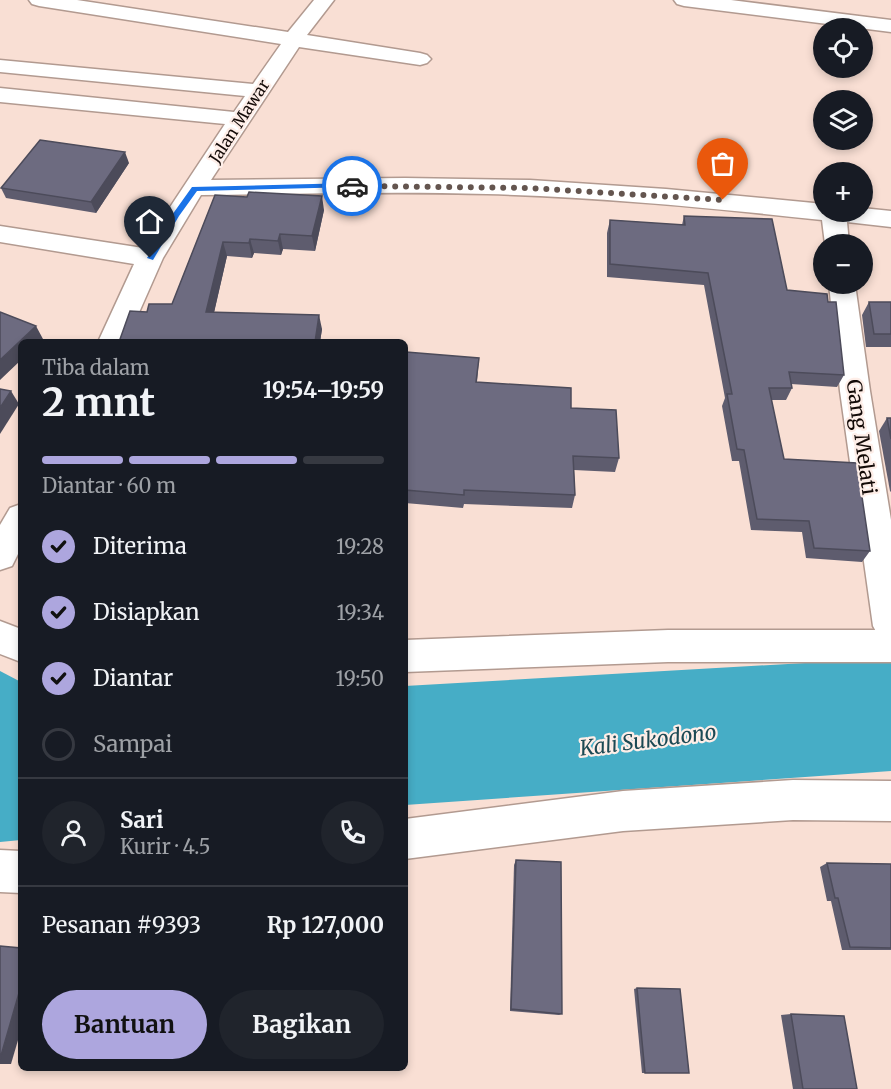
<!DOCTYPE html>
<html lang="id">
<head>
<meta charset="utf-8">
<style>
	:root { --surface:#171b24; --page:#20242c; --text:#f1f3f6; --muted:#9ea1a6; --line:#363941; --accent:#ada6de }
	body { margin:0; font-family:Merriweather,serif; background:var(--page); color:var(--text); height:100vh; display:flex; flex-direction:column; font-size:22px; white-space:nowrap }
	* { box-sizing:border-box; margin:0 }
	p { font-size:20px; color:var(--muted) }
	.icon { flex:none; width:33px; height:33px; fill:none; stroke:currentColor; stroke-width:2; stroke-linecap:round; stroke-linejoin:round }
	.map { position:relative; flex:1; overflow:hidden }
	.sheet { position:absolute; left:18px; top:339px; width:390px; height:732px; display:flex; flex-direction:column; background:var(--surface); border-radius:9px; box-shadow:0 3px 9px #0003 }
	.sheet>* { flex:none }
	.buttons { position:absolute; left:813px; top:18px; display:grid; gap:12px }
	.buttons a { display:grid; place-items:center; width:60px; height:60px; border-radius:50%; background:var(--surface); box-shadow:0 3px 9px #0003; font-size:30px }
	.pin { position:absolute; display:grid; place-items:center; width:51px; height:51px; color:#fff; margin:-62px -26px; border-radius:50% 50% 50% 0; rotate:-45deg; box-shadow:0 0 6px #0007 }
	.pin .icon { rotate:45deg }
	.courier { position:absolute; display:grid; place-items:center; width:60px; height:60px; margin:-30px; border:4px solid #1a73e8; border-radius:50%; background:#fff; color:#222; box-shadow:0 2px 8px #0007 }
	.overview em { font-style:normal; font-weight:700 }
	.overview div { display:flex; flex-direction:column-reverse }
	.overview { display:flex; align-items:center; justify-content:space-between; height:102px; padding:0 24px }
	h1 { font-size:39px; font-weight:700; line-height:45px }
	.bar { display:grid; grid-template-columns:repeat(4,1fr); gap:9px 6px; align-content:center; height:72px; padding:0 24px }
	.bar i { height:8px; border-radius:4px; background:var(--line) }
	.bar .current { background:var(--accent) }
	.bar p { grid-column:span 4 }
	.line { display:flex; align-items:center; gap:15px; padding:0 24px; border-top:2px solid var(--line) }
	.line div { flex:1 }
	.round { display:grid; place-items:center; flex:none; width:63px; height:63px; border-radius:32px; background:var(--page) }
	ol { padding:0 24px; list-style:none }
	li { display:flex; align-items:center; gap:18px; height:66px }
	li p { margin-inline-start:auto }
	li .icon { padding:6px; border-radius:50%; background:var(--accent); color:#111; stroke-width:4 }
	li:last-child { color:var(--muted) }
	li i { width:33px; height:33px; border:3px solid var(--line); border-radius:50% }
	.cta { display:flex; gap:12px; margin-top:auto; padding:12px 24px }
	.cta a { flex:1; height:69px; border-radius:36px; background:var(--accent); color:#111; font-size:24px; font-weight:700; line-height:69px; text-align:center }
	.cta a+a { background:var(--page); color:var(--text) }
	.map>svg:first-child { display:block }
</style>
</head>
<body>
<div class="map">
<svg width="891" height="1089" viewBox="0 0 891 1089">
	<rect width="100%" height="100%" fill="#f9dfd4"/>
	<g fill="#46adc6">
		<path d="M 891,658 L 891,771 L 405,805 L 405,686 Z"/>
		<path d="M 0,671 L 21,682 L 21,840 L 0,842 Z"/>
	</g>
	<g fill="none" stroke-linecap="round" stroke-linejoin="round">
		<defs>
			<g id="street">
				<path d="M 29,0 L 77,0 L 288,32 L 314,0 L 334,0 L 307,35 L 420,53 L 427,55 L 431,59 L 427,63 L 420,65 L 299,47 L 211,180 L 405,178 L 530,180 L 666,189 L 824,204 L 824,212 L 862,212 L 862,208 L 891,211 L 891,227 L 847,222 L 849,244 L 825,244 L 822,220 C 711,208 599,197 487,194 C 392,191 297,194 201,195 L 163,258 L 126,342 L 98,342 L 134,264 L 0,242 L 0,226 L 143,248 L 225,124 L 0,102 L 0,88 L 234,112 L 245,96 L 0,72 L 0,60 L 253,84 L 281,44 L 39,6 L 32,4 Z"/>
				<path d="M 674,0 L 731,0 L 891,20 L 891,32 L 684,6 L 677,4 Z"/>
				<path d="M 829,284 L 855,284 L 870,391 L 891,520 L 891,642 L 879,637 L 873,626 L 840,391 Z"/>
				<path d="M 21,504 L 21,548 L 12,566 L 0,570 L 0,525 L 10,508 Z"/>
				<path d="M 793,780 L 891,781 L 891,821 L 793,820 L 623,831 L 405,859 L 405,819 L 623,791 Z"/>
				<path d="M 0,850 L 21,851 L 21,893 L 0,892 Z"/>
			</g>
			<g id="secondary">
				<path d="M 0,621 L 21,629 L 21,662 L 0,654 Z"/>
				<path d="M 668,630 L 891,630 L 891,662 L 668,662 L 405,672 L 405,640 Z"/>
			</g>
		</defs>
		<use href="#street" stroke="#b29a90" stroke-width="3"/>
		<use href="#secondary" stroke="#b29a90" stroke-width="3"/>
		<use href="#street" fill="#fff" fill-rule="evenodd"/>
		<use href="#secondary" fill="#fff" fill-rule="evenodd"/>
	</g>
	<g fill="#5e5c6e">
		<path d="M 129,163 L 96,213 L 6,198 L 1,188 Z"/>
		<path d="M 215,195 L 324,210 L 315,251 L 283,249 L 281,255 L 254,253 L 252,258 L 227,256 L 214,312 L 322,329 L 320,342 L 119,342 L 147,312 L 172,304 Z"/>
		<path d="M 684,216 L 787,290 L 844,375 L 837,387 L 791,384 L 792,388 L 786,400 L 771,400 L 784,459 L 870,551 L 862,562 L 806,558 L 802,532 L 751,530 L 739,461 L 732,461 L 722,406 L 725,398 L 704,285 L 607,277 L 607,233 L 610,220 L 682,225 Z"/>
		<path d="M 869,302 L 891,302 L 891,347 L 866,347 L 862,315 Z"/>
		<path d="M 479,358 L 477,382 L 571,408 L 619,458 L 615,472 L 574,470 L 575,495 L 572,508 L 464,504 L 463,508 L 405,503 L 405,359 Z"/>
		<path d="M 887,418 L 891,418 L 891,492 L 890,491 L 879,431 Z"/>
		<path d="M 516,860 L 562,1014 L 559,1015 L 510,1011 L 514,865 Z"/>
		<path d="M 827,863 L 891,864 L 891,950 L 842,950 L 831,901 L 827,901 L 820,867 Z"/>
		<path d="M 637,988 L 689,1073 L 642,1073 L 634,989 Z"/>
		<path d="M 791,1014 L 857,1089 L 793,1089 L 781,1015 Z"/>
	</g>
	<g fill="#4c4b5a">
		<path d="M 125,152 L 129,163 L 96,213 L 91,202 Z"/>
		<path d="M 322,196 L 324,210 L 315,251 L 312,236 Z"/>
		<path d="M 280,234 L 283,249 L 281,255 L 278,241 Z"/>
		<path d="M 250,239 L 254,253 L 252,258 L 249,243 Z"/>
		<path d="M 223,242 L 227,256 L 211,326 L 206,312 Z"/>
		<path d="M 319,315 L 322,329 L 320,342 L 315,342 Z"/>
		<path d="M 36,326 L 43,339 L 40,342 L 21,342 L 21,360 L 0,380 L 0,360 Z"/>
		<path d="M 11,391 L 19,404 L 0,434 L 0,408 Z"/>
		<path d="M 21,986 L 21,1030 L 11,1064 L 0,1064 L 0,1059 Z"/>
	</g>
	<g fill="#6d6b80" stroke="#4c4b5a" stroke-width="1.5">
		<path d="M 40,140 L 125,152 L 91,202 L 1,188 Z"/>
		<path d="M 249,192 L 322,196 L 312,236 L 280,234 L 278,241 L 250,239 L 249,243 L 223,242 L 206,312 L 319,315 L 315,342 L 119,342 L 130,311 L 147,312 L 149,304 L 172,304 L 215,195 L 247,197 Z"/>
		<path d="M 684,216 L 772,219 L 787,290 L 827,294 L 828,302 L 836,302 L 844,375 L 789,372 L 792,388 L 769,388 L 784,459 L 857,463 L 870,551 L 814,548 L 809,521 L 757,519 L 744,450 L 737,449 L 727,394 L 732,394 L 708,273 L 610,264 L 610,220 L 685,225 Z"/>
		<path d="M 869,302 L 891,302 L 891,334 L 874,334 Z"/>
		<path d="M 0,312 L 36,326 L 0,360 Z"/>
		<path d="M 406,352 L 479,358 L 476,382 L 571,388 L 571,408 L 616,410 L 619,458 L 573,456 L 575,495 L 464,490 L 464,495 L 405,490 L 405,359 Z"/>
		<path d="M 0,389 L 11,391 L 0,408 Z"/>
		<path d="M 887,418 L 891,418 L 891,439 Z"/>
		<path d="M 516,860 L 561,862 L 562,1014 L 511,1009 Z"/>
		<path d="M 827,863 L 891,864 L 891,948 L 850,947 L 838,898 L 835,898 Z"/>
		<path d="M 0,946 L 21,948 L 21,986 L 0,1059 Z"/>
		<path d="M 637,988 L 680,989 L 689,1073 L 645,1073 Z"/>
		<path d="M 791,1014 L 844,1016 L 857,1089 L 803,1089 Z"/>
	</g>
	<path fill="#1a73e8" d="M 352,183 L 355,187 L 197,191 L 179,216 L 153,260 L 147,258 L 172,215 L 192,187 Z"/>
	<g fill="none" stroke-linecap="round" stroke-linejoin="round">
		<path stroke="#64554f" stroke-width="6" stroke-dasharray="0 10.8" d="M 352,186 L 529,188 L 723,200"/>
	</g>
	<g text-anchor="middle" dominant-baseline="central" stroke-width="4.5" stroke-linejoin="round" paint-order="stroke">
		<g font-size="16" fill="#130a07" stroke="#feeee8">
			<text transform="translate(239 121) rotate(-57)">Jalan Mawar</text>
		</g>
		<g font-size="20" fill="#130a07" stroke="#feeee8">
			<text transform="translate(862 437) rotate(82)">Gang Melati</text>
		</g>
		<g font-size="21" font-style="italic" fill="#1c4954" stroke="#feeee8">
			<text transform="translate(648 740) rotate(-7)">Kali Sukodono</text>
		</g>
	</g>
</svg>
<div class="buttons">
<a><svg class="icon" aria-label="locate" viewBox="0 0 24 24"><circle cx="12" cy="12" r="6"/><path d="M12 2v4M12 18v4M2 12h4M18 12h4"/></svg></a>
<a><svg class="icon" aria-label="layers" viewBox="0 0 24 24"><path d="M12 4l9 5-9 5-9-5zM3 14l9 5 9-5"/></svg></a>
<a>+</a>
<a>−</a>
</div>
<div class="pin" style="left:723px;top:200px;background:#ea580c"><svg class="icon" aria-label="bag" viewBox="0 0 24 24"><path d="M5 8h14l-1 12H6zM9 8a3 3 0 0 1 6 0"/></svg></div>
<div class="pin" style="left:150px;top:258px;background:#1f2937"><svg class="icon" aria-label="home" viewBox="0 0 24 24"><path d="M3 11l9-7 9 7M6 9v11h12V9"/></svg></div>
<div class="courier" style="left:352px;top:186px"><svg class="icon" aria-label="car" viewBox="0 0 24 24"><path d="M5 17H2v-5l4-1 3-4h7l3 4 3 1v5h-3M9 17h6M6 11h13"/><circle cx="7" cy="17" r="2"/><circle cx="17" cy="17" r="2"/></svg></div>
<section class="sheet">
<div class="overview"><div><h1>2 mnt</h1><p>Tiba dalam</p></div><em>19:54–19:59</em></div>
<div class="bar"><i class="current"></i><i class="current"></i><i class="current"></i><i></i><p>Diantar · 60 m</p></div>
<ol>
<li><svg class="icon" aria-label="check" viewBox="0 0 24 24"><path d="M5 12l5 5 9-10"/></svg>Diterima<p>19:28</p></li>
<li><svg class="icon" aria-label="check" viewBox="0 0 24 24"><path d="M5 12l5 5 9-10"/></svg>Disiapkan<p>19:34</p></li>
<li><svg class="icon" aria-label="check" viewBox="0 0 24 24"><path d="M5 12l5 5 9-10"/></svg>Diantar<p>19:50</p></li>
<li><i></i>Sampai</li>
</ol>
<div class="line" style="height:108px"><a class="round"><svg class="icon" aria-label="person" viewBox="0 0 24 24"><circle cx="12" cy="8" r="4"/><path d="M4 21q1-7 8-7t8 7"/></svg></a><div><b>Sari</b><p>Kurir · 4.5</p></div><a class="round"><svg class="icon" aria-label="phone" viewBox="0 0 24 24"><path d="M5 4h4l2 5-3 2q2 4 5 5l2-3 5 2v4C11 20 4 13 5 4z"/></svg></a></div>
<div class="line" style="height:78px"><div>Pesanan #9393</div><b>Rp 127,000</b></div>
<div class="cta"><a>Bantuan</a><a>Bagikan</a></div>
</section>
</div>
</body>
</html>
